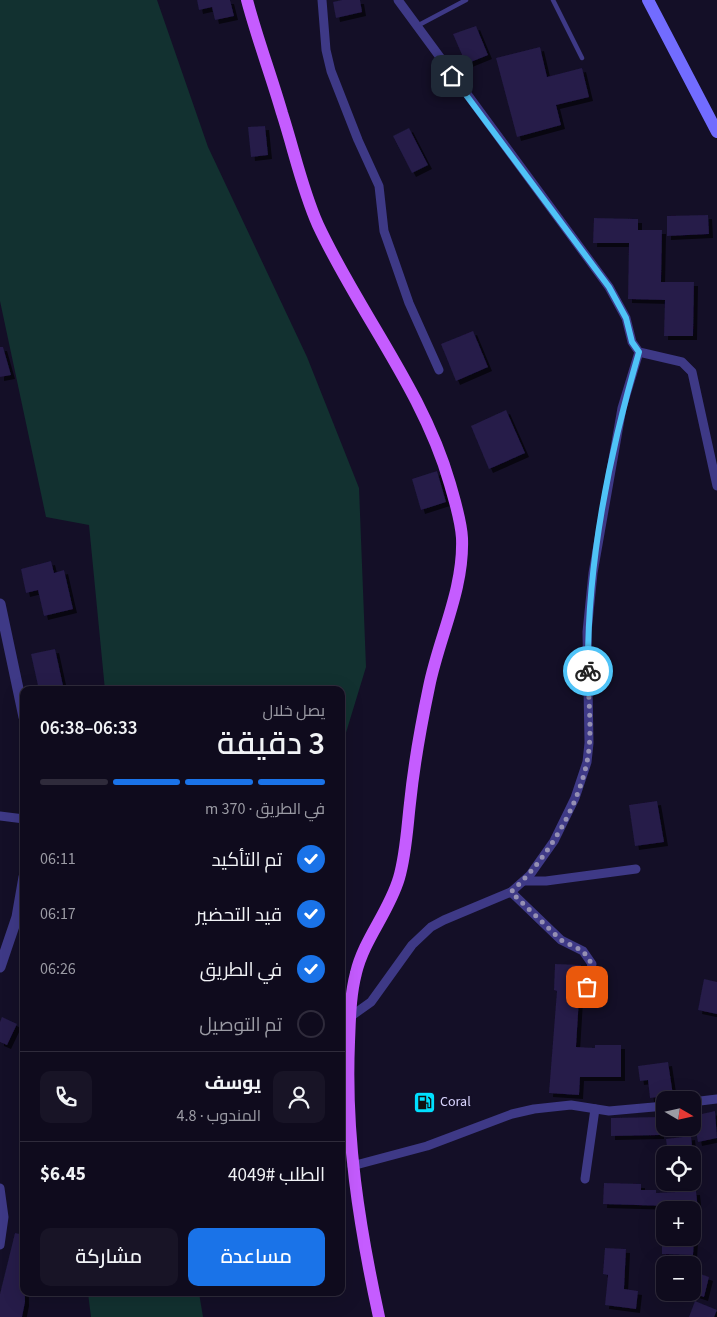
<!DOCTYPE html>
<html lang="ar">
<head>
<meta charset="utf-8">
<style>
	:root { --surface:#0f0b1d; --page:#181426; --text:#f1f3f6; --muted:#9b9ba4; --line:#2f2b3b; --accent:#1a73e8 }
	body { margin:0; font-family:"Source Sans 3",Cairo,sans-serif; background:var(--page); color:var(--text); direction:rtl; height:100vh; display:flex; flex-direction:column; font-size:19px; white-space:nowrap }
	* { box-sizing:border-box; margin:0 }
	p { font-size:16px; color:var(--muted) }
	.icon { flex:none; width:28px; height:28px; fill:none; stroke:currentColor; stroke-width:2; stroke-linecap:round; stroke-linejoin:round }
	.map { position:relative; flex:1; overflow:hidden; direction:ltr }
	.drawer { position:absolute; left:20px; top:686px; width:325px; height:610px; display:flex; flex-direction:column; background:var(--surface); border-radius:10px; box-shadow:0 5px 20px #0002,0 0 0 1px var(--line); direction:rtl }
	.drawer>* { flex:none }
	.needle { width:32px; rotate:99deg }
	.controls { position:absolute; left:656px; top:1091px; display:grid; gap:10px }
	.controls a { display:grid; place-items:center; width:45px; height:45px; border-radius:10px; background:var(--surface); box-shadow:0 5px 20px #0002,0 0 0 1px var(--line); font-size:25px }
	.pin { position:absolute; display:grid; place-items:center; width:42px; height:42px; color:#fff; margin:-21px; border-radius:10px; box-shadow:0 2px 8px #0006 }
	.courier { position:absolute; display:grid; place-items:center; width:50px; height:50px; margin:-25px; border:4px solid #4fc3f7; border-radius:50%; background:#fff; color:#222; box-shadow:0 1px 6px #0007 }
	.summary em { font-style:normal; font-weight:600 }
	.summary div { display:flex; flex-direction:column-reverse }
	.summary { display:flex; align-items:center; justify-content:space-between; height:85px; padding:0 20px }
	h1 { font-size:32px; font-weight:600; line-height:38px }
	.bar { display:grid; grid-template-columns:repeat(4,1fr); gap:8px 5px; align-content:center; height:60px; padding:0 20px }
	.bar i { height:6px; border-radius:4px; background:var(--line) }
	.bar .on { background:var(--accent) }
	.bar p { grid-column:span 4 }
	.line { display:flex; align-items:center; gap:12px; padding:0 20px; border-top:1px solid var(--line) }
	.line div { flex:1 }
	.round { display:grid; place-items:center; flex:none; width:52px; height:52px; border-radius:10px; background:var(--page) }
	ol { padding:0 20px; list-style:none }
	li { display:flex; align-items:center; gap:15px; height:55px }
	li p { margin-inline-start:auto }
	li .icon { padding:5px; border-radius:50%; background:var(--accent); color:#fff; stroke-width:4 }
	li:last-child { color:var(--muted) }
	li i { width:28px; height:28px; border:2px solid var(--line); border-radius:50% }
	.button { display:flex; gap:10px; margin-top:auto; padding:10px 20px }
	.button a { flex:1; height:58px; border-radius:10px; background:var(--accent); color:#fff; font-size:20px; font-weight:600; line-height:58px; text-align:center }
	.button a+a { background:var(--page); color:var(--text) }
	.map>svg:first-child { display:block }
</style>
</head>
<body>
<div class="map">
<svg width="717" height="1317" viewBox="0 0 717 1317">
	<defs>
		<filter id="shadow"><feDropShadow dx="4" dy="4" stdDeviation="0" flood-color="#0009"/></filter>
	</defs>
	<rect width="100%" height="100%" fill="#140f27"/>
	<g fill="#123130">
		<path d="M 0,0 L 157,0 L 208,147 L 307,357 L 359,488 L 366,667 L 341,749 L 341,690 L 105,690 L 89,525 L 46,517 L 0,301 Z"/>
		<path d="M 88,1293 L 199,1293 L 203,1317 L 91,1317 Z"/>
	</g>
	<g fill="#251b48" filter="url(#shadow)">
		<path d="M 197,0 L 230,0 L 234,16 L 215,20 L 212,7 L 199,10 Z"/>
		<path d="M 342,0 L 360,0 L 362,12 L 336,18 L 333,2 Z"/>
		<path d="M 476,26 L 488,55 L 466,64 L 453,34 Z"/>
		<path d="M 540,47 L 547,77 L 582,68 L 589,97 L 556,105 L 561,125 L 517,137 L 496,58 Z"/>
		<path d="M 265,126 L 268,155 L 251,157 L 248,127 Z"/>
		<path d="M 409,128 L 428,165 L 412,173 L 393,136 Z"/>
		<path d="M 708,215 L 709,234 L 667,236 L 667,216 Z"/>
		<path d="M 594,218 L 638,219 L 638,230 L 662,230 L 661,282 L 694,282 L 693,336 L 664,336 L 665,300 L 628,299 L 629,243 L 593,243 Z"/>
		<path d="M 473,331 L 488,367 L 456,381 L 441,344 Z"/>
		<path d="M 0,347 L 3,347 L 11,375 L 0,377 Z"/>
		<path d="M 506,410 L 525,453 L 489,469 L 471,426 Z"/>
		<path d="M 437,471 L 446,502 L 421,510 L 412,479 Z"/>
		<path d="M 51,561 L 54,573 L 64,570 L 73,609 L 44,616 L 38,590 L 26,593 L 21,569 Z"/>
		<path d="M 55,649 L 64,690 L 39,690 L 31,654 Z"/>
		<path d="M 657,801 L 664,842 L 635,846 L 629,805 Z"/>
		<path d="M 555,964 L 581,965 L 576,1047 L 595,1048 L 595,1045 L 621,1045 L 621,1077 L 580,1077 L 579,1095 L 549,1093 L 557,991 L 554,990 Z"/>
		<path d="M 704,979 L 717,982 L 717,1014 L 698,1010 Z"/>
		<path d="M 2,1017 L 17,1024 L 7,1045 L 0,1042 L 0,1022 Z"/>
		<path d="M 668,1062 L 673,1095 L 650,1098 L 648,1080 L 640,1081 L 638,1066 Z"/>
		<path d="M 715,1111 L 717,1138 L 698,1142 L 693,1116 Z"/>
		<path d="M 660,1117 L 660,1135 L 611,1136 L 611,1118 Z"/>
		<path d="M 691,1136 L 693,1155 L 668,1155 L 666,1139 Z"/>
		<path d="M 604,1183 L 641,1184 L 641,1190 L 656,1190 L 656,1193 L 696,1191 L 698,1210 L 669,1210 L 669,1206 L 603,1204 Z"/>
		<path d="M 15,1233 L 24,1235 L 25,1302 L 22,1317 L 0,1317 L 0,1294 Z"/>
		<path d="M 662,1238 L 694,1238 L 693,1255 L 662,1254 Z"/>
		<path d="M 605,1248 L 626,1249 L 624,1289 L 638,1291 L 636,1309 L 605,1305 L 608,1275 L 603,1274 Z"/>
		<path d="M 692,1271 L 709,1277 L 704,1297 L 692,1293 Z"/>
		<path d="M 695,1301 L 717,1310 L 714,1317 L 689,1317 Z"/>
	</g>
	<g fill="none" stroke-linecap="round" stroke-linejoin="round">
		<g stroke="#3e3986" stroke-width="4.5">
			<path d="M 553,0 L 582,58"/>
			<path d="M 417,26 L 466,0"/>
		</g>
		<g stroke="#3e3986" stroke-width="9">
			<path d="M 322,0 L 326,50 L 331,71 L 358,140 L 379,186 L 384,231 L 409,303 L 439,370"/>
			<path d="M 398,0 L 609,287 L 626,318 L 632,342 L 639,352 L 682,362 L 692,372 L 717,486"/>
			<path d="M 0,816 L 24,819"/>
			<path d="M 524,881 L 546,881 L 636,869"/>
			<path d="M 511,892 L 561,940 L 583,951 L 592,964 L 587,987"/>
			<path d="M 350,1017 L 371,1002 L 412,945 L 431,927 L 444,920 L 511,892 L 530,875 L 554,841 L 575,798 L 587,762 L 589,743 L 587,632 L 593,573 L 622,408 L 639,352"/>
			<path d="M 692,1102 L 717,1099"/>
			<path d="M 352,1166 L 427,1146 L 512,1114 L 534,1109 L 571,1105 L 609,1111 L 665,1106"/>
			<path d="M 585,1179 L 595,1109"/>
			<path d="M 0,1188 L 4,1217 L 0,1245"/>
		</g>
		<g stroke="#3e3986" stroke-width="11">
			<path d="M 0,604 L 24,717"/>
			<path d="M 0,967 L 17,917 L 24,877"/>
		</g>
		<path stroke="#726cff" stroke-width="12" d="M 648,0 L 717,132"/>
		<path stroke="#c55cff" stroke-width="12" d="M 247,0 C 257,38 271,75 282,113 C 294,150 302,189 318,225 C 359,313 423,390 450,484 C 455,502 461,520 462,538 C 464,590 439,637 429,687 C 421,725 414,764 410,803 C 407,829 406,854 399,878 C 389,912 364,939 356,973 C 350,996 350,1019 349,1042 C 345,1137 359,1225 379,1317"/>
	</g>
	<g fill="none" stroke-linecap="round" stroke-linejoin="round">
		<path stroke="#9590b3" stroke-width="5" stroke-dasharray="0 9" d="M 587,987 L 592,964 L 583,951 L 561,940 L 511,892 C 546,860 577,810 587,762 C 593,733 588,700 588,671"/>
		<path stroke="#4fc3f7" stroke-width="6" d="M 452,76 L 609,287 L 626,318 L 632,342 L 639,352 C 609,454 587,564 588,671"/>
	</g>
	<defs>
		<symbol id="fuel-square" viewBox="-11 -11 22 22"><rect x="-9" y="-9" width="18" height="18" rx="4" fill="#01e0ff" stroke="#140f27"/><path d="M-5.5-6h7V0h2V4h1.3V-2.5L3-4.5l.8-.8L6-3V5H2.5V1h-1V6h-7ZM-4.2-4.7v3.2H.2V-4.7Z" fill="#111"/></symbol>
	</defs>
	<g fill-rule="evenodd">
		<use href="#fuel-square" x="412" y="1090" width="25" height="25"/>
	</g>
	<g text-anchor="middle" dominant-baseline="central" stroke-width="4" stroke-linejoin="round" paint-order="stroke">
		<g font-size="14" fill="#dad5ff" stroke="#140f27" text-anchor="start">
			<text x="440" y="1102">Coral</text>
		</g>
	</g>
</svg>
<div class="controls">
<a><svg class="needle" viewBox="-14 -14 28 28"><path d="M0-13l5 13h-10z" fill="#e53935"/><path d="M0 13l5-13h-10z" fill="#9b9ba4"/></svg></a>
<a><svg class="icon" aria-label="locate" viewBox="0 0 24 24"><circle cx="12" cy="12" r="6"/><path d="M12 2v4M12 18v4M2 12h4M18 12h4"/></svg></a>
<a>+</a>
<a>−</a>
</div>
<div class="pin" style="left:587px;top:987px;background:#ea580c"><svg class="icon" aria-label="bag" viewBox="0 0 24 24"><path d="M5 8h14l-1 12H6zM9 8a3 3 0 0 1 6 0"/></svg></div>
<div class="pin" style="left:452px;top:76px;background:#1f2937"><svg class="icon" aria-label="home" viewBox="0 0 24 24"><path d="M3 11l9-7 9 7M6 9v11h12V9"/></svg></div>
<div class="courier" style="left:588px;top:671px"><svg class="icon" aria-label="bike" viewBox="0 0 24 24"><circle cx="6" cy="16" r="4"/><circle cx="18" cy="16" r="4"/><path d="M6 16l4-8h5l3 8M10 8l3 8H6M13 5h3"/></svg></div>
<section class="drawer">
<div class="summary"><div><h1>3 دقيقة</h1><p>يصل خلال</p></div><em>06:33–06:38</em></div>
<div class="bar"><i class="on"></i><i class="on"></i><i class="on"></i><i></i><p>في الطريق · 370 m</p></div>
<ol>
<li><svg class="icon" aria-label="check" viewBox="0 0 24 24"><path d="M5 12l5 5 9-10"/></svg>تم التأكيد<p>06:11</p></li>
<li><svg class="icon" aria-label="check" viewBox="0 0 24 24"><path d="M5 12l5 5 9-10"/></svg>قيد التحضير<p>06:17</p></li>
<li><svg class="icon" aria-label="check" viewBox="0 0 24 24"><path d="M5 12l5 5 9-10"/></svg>في الطريق<p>06:26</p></li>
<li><i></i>تم التوصيل</li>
</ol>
<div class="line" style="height:90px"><a class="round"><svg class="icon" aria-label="person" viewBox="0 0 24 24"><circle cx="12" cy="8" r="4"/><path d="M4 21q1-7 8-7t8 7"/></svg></a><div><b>يوسف</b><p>المندوب · 4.8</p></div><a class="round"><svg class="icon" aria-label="phone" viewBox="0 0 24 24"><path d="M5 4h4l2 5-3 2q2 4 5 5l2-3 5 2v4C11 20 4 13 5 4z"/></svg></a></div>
<div class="line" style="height:65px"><div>الطلب #4049</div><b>$6.45</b></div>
<div class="button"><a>مساعدة</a><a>مشاركة</a></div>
</section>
</div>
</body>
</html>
